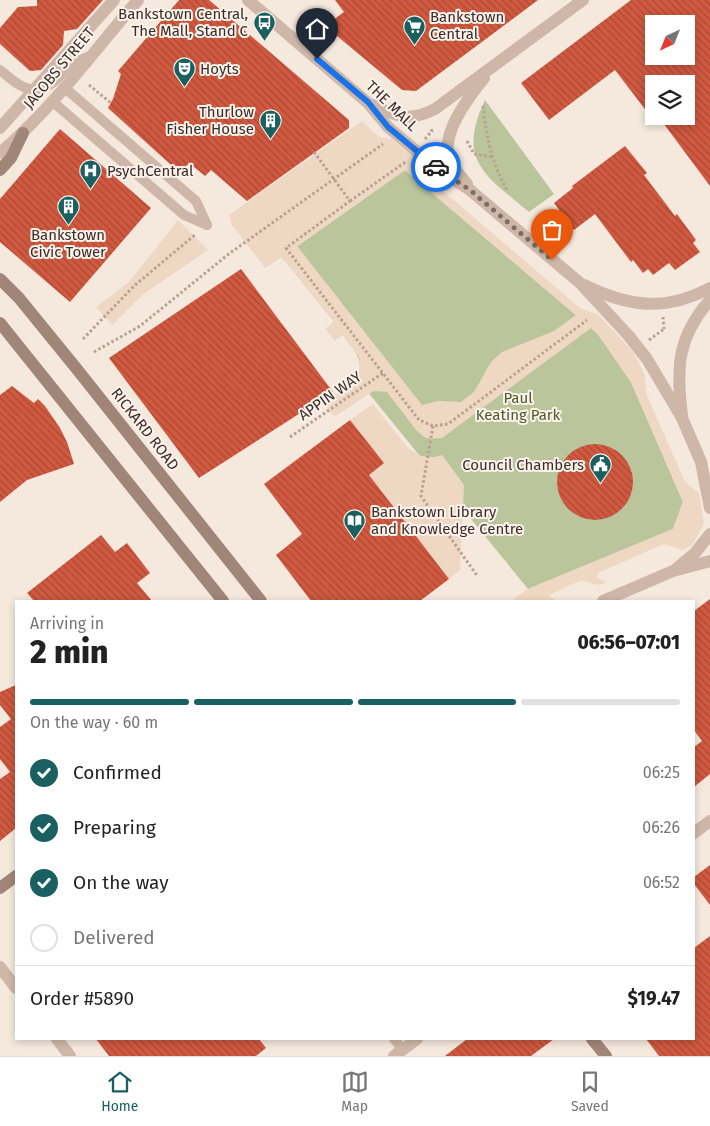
<!DOCTYPE html>
<html lang="en">
<head>
<meta charset="utf-8">
<style>
	:root { --surface:#fff; --page:#f2f2f2; --text:#222; --muted:#767676; --line:#e0e0e0; --accent:#1a6060 }
	body { margin:0; font-family:"Fira Sans",sans-serif; background:var(--page); color:var(--text); height:100vh; display:flex; flex-direction:column; font-size:19px; white-space:nowrap }
	* { box-sizing:border-box; margin:0 }
	p { font-size:16px; color:var(--muted) }
	.icon { flex:none; width:28px; height:28px; fill:none; stroke:currentColor; stroke-width:2; stroke-linecap:round; stroke-linejoin:round }
	.map { position:relative; flex:1; overflow:hidden }
	.sheet { position:absolute; left:15px; top:600px; width:680px; height:440px; display:flex; flex-direction:column; background:var(--surface); border-radius:0px; box-shadow:0 2px 8px #0003 }
	.sheet>* { flex:none }
	.needle { width:32px; rotate:223deg }
	.buttons { position:absolute; left:645px; top:15px; display:grid; gap:10px }
	.buttons a { display:grid; place-items:center; width:50px; height:50px; border-radius:0px; background:var(--surface); box-shadow:0 2px 8px #0003; font-size:25px }
	.pin { position:absolute; display:grid; place-items:center; width:42px; height:42px; color:#fff; margin:-51px -21px; border-radius:50% 50% 50% 0; rotate:-45deg; box-shadow:0 0 5px #0007 }
	.pin .icon { rotate:45deg }
	.courier { position:absolute; display:grid; place-items:center; width:50px; height:50px; margin:-25px; border:4px solid #1a73e8; border-radius:50%; background:#fff; color:#222; box-shadow:0 1px 6px #0007 }
	.overview em { font-style:normal; font-weight:800 }
	.overview div { display:flex; flex-direction:column-reverse }
	.overview { display:flex; align-items:center; justify-content:space-between; height:85px; padding:0 15px }
	h1 { font-size:32px; font-weight:800; line-height:38px }
	.bar { display:grid; grid-template-columns:repeat(4,1fr); gap:8px 5px; align-content:center; height:60px; padding:0 15px }
	.bar i { height:6px; border-radius:4px; background:var(--line) }
	.bar .selected { background:var(--accent) }
	.bar p { grid-column:span 4 }
	.line { display:flex; align-items:center; gap:12px; padding:0 15px; border-top:1px solid var(--line) }
	.line div { flex:1 }
	ol { padding:0 15px; list-style:none }
	li { display:flex; align-items:center; gap:15px; height:55px }
	li p { margin-inline-start:auto }
	li .icon { padding:5px; border-radius:50%; background:var(--accent); color:#fff; stroke-width:4 }
	li:last-child { color:var(--muted) }
	li i { width:28px; height:28px; border:2px solid var(--line); border-radius:50% }
	.tabs { display:flex; justify-content:space-around; align-items:center; height:70px; border-top:1px solid var(--line); background:var(--surface); font-size:14px; color:var(--muted) }
	.tabs a { display:grid; justify-items:center; gap:2px }
	.tabs .selected { color:var(--accent) }
	.map>svg:first-child { display:block }
</style>
</head>
<body>
<div class="map">
<svg width="710" height="1056" viewBox="0 0 710 1056">
	<defs>
		<pattern id="building-back-hatch" width="6" height="6" patternUnits="userSpaceOnUse" patternTransform="scale(1.25)"><rect width="6" height="6" fill="#d05940"/><path d="M-1 5l2 2M0 0l6 6M5-1l2 2" fill="none" stroke="#aa4a36"/></pattern>
	</defs>
	<rect width="100%" height="100%" fill="#f5e8dd"/>
	<g fill="#bac59c">
		<path d="M 485,100 L 554,194 L 529,212 C 486,176 456,161 485,100 Z"/>
		<path d="M 405,170 L 597,333 L 631,382 L 683,502 L 673,529 L 528,589 L 358,380 C 364,358 355,352 343,335 L 335,340 L 326,329 L 334,322 L 282,257 Z"/>
	</g>
	<g fill="#eed8c3" fill-rule="evenodd">
		<path d="M 362,121 L 379,137 L 392,139 L 412,155 L 430,172 L 435,184 L 580,308 L 599,315 L 633,352 L 645,375 L 646,393 L 685,482 L 699,493 L 704,523 L 695,541 L 691,546 L 683,550 L 664,544 L 598,573 L 597,578 L 605,581 L 604,584 L 596,585 L 581,580 L 548,596 L 557,601 L 514,601 L 515,598 L 528,589 L 673,529 L 683,502 L 631,382 L 597,333 L 591,328 L 442,438 L 431,439 L 424,437 L 417,431 L 387,392 L 374,391 L 369,394 L 334,417 L 324,402 L 358,380 L 360,372 L 359,357 L 343,335 L 335,340 L 326,329 L 334,322 L 282,257 L 265,268 L 232,225 L 229,215 ZM 405,170 L 576,315 L 554,331 L 502,352 L 491,362 L 474,392 L 461,402 L 438,401 L 422,405 L 297,246 Z"/>
		<path d="M 178,220 L 208,250 L 142,295 L 112,325 L 96,307 L 129,282 Z"/>
		<path d="M 373,404 L 409,449 L 421,456 L 435,457 L 442,455 L 464,485 L 460,570 L 449,579 L 369,475 L 383,463 L 350,420 Z"/>
	</g>
	<g fill="url(#building-back-hatch)" fill-rule="evenodd">
		<path d="M 37,0 L 103,0 L 77,29 L 64,31 L 63,45 L 41,70 L 30,71 L 0,44 L 0,28 L 18,7 L 37,6 Z"/>
		<path d="M 179,0 L 209,0 L 349,120 L 349,128 L 247,201 L 211,170 L 205,176 L 189,163 L 180,173 L 108,108 L 113,99 L 121,74 L 118,71 Z"/>
		<path d="M 335,0 L 538,0 L 416,91 L 402,90 L 325,26 L 344,12 Z"/>
		<path d="M 631,0 L 710,0 L 710,186 L 658,116 L 686,116 L 686,84 L 654,84 L 654,121 L 615,70 L 549,120 L 521,83 ZM 654,24 L 686,24 L 686,56 L 654,56 Z"/>
		<path d="M 60,129 L 151,208 L 70,302 L 0,242 L 0,199 Z"/>
		<path d="M 625,146 L 647,173 L 644,175 L 675,216 L 677,214 L 696,240 L 693,243 L 700,252 L 675,270 L 669,263 L 653,275 L 648,269 L 643,273 L 633,260 L 631,262 L 595,214 L 574,230 L 554,203 L 573,188 L 572,186 Z"/>
		<path d="M 241,269 L 333,392 L 199,478 L 109,358 Z"/>
		<path d="M 12,386 L 34,403 L 38,399 L 45,406 L 60,428 L 67,442 L 74,464 L 27,480 L 0,502 L 0,395 Z"/>
		<path d="M 350,420 L 384,463 L 369,475 L 449,579 L 420,601 L 311,601 L 276,555 L 302,534 L 264,484 Z"/>
		<circle cx="595" cy="482" r="38"/>
		<path d="M 101,535 L 115,552 L 127,543 L 150,573 L 137,583 L 152,601 L 34,601 L 27,593 Z"/>
		<path d="M 710,599 L 710,774 L 694,787 L 694,747 L 702,741 L 694,730 L 694,611 Z"/>
		<path d="M 16,685 L 16,828 L 0,841 L 0,779 L 10,772 L 0,759 L 0,727 L 11,719 L 0,705 L 0,692 Z"/>
		<path d="M 710,865 L 710,905 L 694,884 L 694,877 Z"/>
		<path d="M 710,936 L 710,1056 L 659,1056 L 646,1039 L 694,1039 L 694,948 Z"/>
		<path d="M 96,1039 L 259,1039 L 266,1048 L 256,1056 L 109,1056 Z"/>
		<path d="M 467,1039 L 554,1039 L 531,1056 L 445,1056 Z"/>
	</g>
	<g fill="none" stroke-linecap="round" stroke-linejoin="round">
		<g stroke="#baa092" stroke-width="3" stroke-dasharray="2.5 2.5" stroke-linecap="butt">
			<path d="M 89,85 L 111,103"/>
			<path d="M 483,106 C 486,135 492,165 507,190"/>
			<path d="M 425,139 L 432,131 L 430,128"/>
			<path d="M 467,141 L 474,154 L 493,157"/>
			<path d="M 314,152 L 350,201 L 286,248 L 419,420 L 433,426 L 448,424 L 587,320"/>
			<path d="M 350,201 L 407,161"/>
			<path d="M 663,317 L 664,329"/>
			<path d="M 83,339 L 134,286 L 196,234"/>
			<path d="M 649,340 L 664,329"/>
			<path d="M 94,352 L 140,326 L 230,253 L 383,144"/>
			<path d="M 433,426 L 421,496 L 478,577"/>
			<path d="M 290,437 L 383,373"/>
		</g>
		<g stroke="#ceb7a8" stroke-width="10">
			<path d="M 0,70 C 18,85 32,99 55,81 C 60,77 63,71 69,67 C 74,62 83,59 90,56"/>
			<path d="M 65,88 L 196,201 L 207,225"/>
			<path d="M 53,102 L 184,215 L 207,225"/>
			<path d="M 394,1039 L 403,1050"/>
		</g>
		<g stroke="#ceb7a8" stroke-width="12">
			<path d="M 248,0 L 368,103 L 388,127 L 440,171 L 470,190 L 580,283 L 628,335 L 647,359 L 682,418 L 701,462 L 710,508"/>
			<path d="M 373,105 C 397,117 410,122 435,109 L 583,0"/>
			<path d="M 0,128 L 114,0"/>
			<path d="M 0,153 C 53,108 93,52 138,0"/>
			<path d="M 467,184 C 462,177 454,170 450,162 C 439,135 468,98 484,78"/>
			<path d="M 584,285 C 629,307 665,312 710,288"/>
			<path d="M 682,415 C 676,369 677,337 710,300"/>
			<path d="M 694,833 L 710,821"/>
			<path d="M 0,967 L 16,988"/>
			<path d="M 57,1039 L 70,1056"/>
			<path d="M 394,1056 L 417,1039"/>
		</g>
		<g stroke="#ceb7a8" stroke-width="12">
			<path d="M 677,568 L 695,553 L 710,534"/>
			<path d="M 603,601 L 673,571 L 710,561"/>
		</g>
		<g stroke="#a28579" stroke-width="12">
			<path d="M 0,170 L 11,158 L 23,133"/>
			<path d="M 0,279 L 19,298 L 76,368 L 261,601"/>
			<path d="M 0,323 L 223,601"/>
			<path d="M 0,888 L 16,876"/>
			<path d="M 592,1039 L 606,1056"/>
		</g>
	</g>
	<g fill="none" stroke-linecap="round" stroke-linejoin="round">
		<path stroke="#7b6e68" stroke-width="5" stroke-dasharray="0 9" d="M 436,167 L 470,190 L 552,260"/>
		<path stroke="#1a73e8" stroke-width="6" d="M 317,59 L 368,102 L 388,127 L 436,167"/>
	</g>
	<defs>
		<symbol id="bus-pin" viewBox="-11 -11 22 30"><path d="M0 17L-7.5 6A9.5 9.5 0 1 1 7.5 6Z" fill="#1a6060" stroke="#fbf3eb"/><path d="M-5-6H5V4H4V6H2V4H-2V6H-4V4H-5ZM-3.5-4V0h7V-4ZM-3.5 1.2v1.5H-2V1.2ZM2 1.2v1.5H3.5V1.2Z" fill="#fff"/></symbol>
		<symbol id="supermarket-pin" viewBox="-11 -11 22 30"><path d="M0 17L-7.5 6A9.5 9.5 0 1 1 7.5 6Z" fill="#1a6060" stroke="#fbf3eb"/><path d="M-6-5.5h2.5l.6 2H6L4.5 2H-2.5L-4.4-4H-6ZM-1.5 3.2a1.3 1.3 0 1 0 .1 0ZM3 3.2a1.3 1.3 0 1 0 .1 0Z" fill="#fff"/></symbol>
		<symbol id="theatre-pin" viewBox="-11 -11 22 30"><path d="M0 17L-7.5 6A9.5 9.5 0 1 1 7.5 6Z" fill="#1a6060" stroke="#fbf3eb"/><path d="M-5-5.5Q0-4 5-5.5V0Q5 5 0 6Q-5 5-5 0ZM-3.3-2.5H-1v1.5H-3.3ZM1-2.5H3.3v1.5H1ZM-2.8 1Q0 5.5 2.8 1Z" fill="#fff"/></symbol>
		<symbol id="building-pin" viewBox="-11 -11 22 30"><path d="M0 17L-7.5 6A9.5 9.5 0 1 1 7.5 6Z" fill="#1a6060" stroke="#fbf3eb"/><path d="M-4-6H4V6H1V3H-1V6H-4ZM-2.5-4.3h1.7v1.8h-1.7ZM.8-4.3h1.7v1.8H.8ZM-2.5-1h1.7V.8h-1.7ZM.8-1h1.7V.8H.8Z" fill="#fff"/></symbol>
		<symbol id="hospital-pin" viewBox="-11 -11 22 30"><path d="M0 17L-7.5 6A9.5 9.5 0 1 1 7.5 6Z" fill="#1a6060" stroke="#fbf3eb"/><path d="M-5-5h3v3.5h4V-5h3V5h-3V1.5h-4V5h-3Z" fill="#fff"/></symbol>
		<symbol id="civic-pin" viewBox="-11 -11 22 30"><path d="M0 17L-7.5 6A9.5 9.5 0 1 1 7.5 6Z" fill="#1a6060" stroke="#fbf3eb"/><path d="M-.6-6.5H3V-4.5H.6V-3L4-1V1h2V6H-6V1h2V-1L-.6-3ZM-1.2 2.5V6h2.4V2.5Z" fill="#fff"/></symbol>
		<symbol id="library-pin" viewBox="-11 -11 22 30"><path d="M0 17L-7.5 6A9.5 9.5 0 1 1 7.5 6Z" fill="#1a6060" stroke="#fbf3eb"/><path d="M-6-4Q-3-5.5-.7-3.5V5Q-3 3-6 4ZM6-4Q3-5.5 .7-3.5V5Q3 3 6 4Z" fill="#fff"/></symbol>
	</defs>
	<g fill-rule="evenodd">
		<use href="#bus-pin" x="252" y="10" width="25" height="34"/>
		<use href="#supermarket-pin" x="402" y="14" width="25" height="34"/>
		<use href="#theatre-pin" x="172" y="56" width="25" height="34"/>
		<use href="#building-pin" x="258" y="108" width="25" height="34"/>
		<use href="#hospital-pin" x="78" y="158" width="25" height="34"/>
		<use href="#building-pin" x="56" y="194" width="25" height="34"/>
		<use href="#civic-pin" x="588" y="452" width="25" height="34"/>
		<use href="#library-pin" x="342" y="508" width="25" height="34"/>
	</g>
	<g text-anchor="middle" dominant-baseline="central" stroke-width="4" stroke-linejoin="round" paint-order="stroke">
		<g font-size="15" fill="#3a2d29" stroke="#fbf3eb" text-anchor="start">
			<text x="248" y="14" text-anchor="end">Bankstown Central,<tspan x="248" dy="17">The Mall, Stand C</tspan></text>
			<text x="430" y="17">Bankstown<tspan x="430" dy="17">Central</tspan></text>
			<text x="200" y="69">Hoyts</text>
			<text x="254" y="112" text-anchor="end">Thurlow<tspan x="254" dy="17">Fisher House</tspan></text>
			<text x="107" y="171">PsychCentral</text>
			<text x="68" y="235" text-anchor="middle">Bankstown<tspan x="68" dy="17">Civic Tower</tspan></text>
			<text x="584" y="465" text-anchor="end">Council Chambers</text>
			<text x="371" y="512">Bankstown Library<tspan x="371" dy="17">and Knowledge Centre</tspan></text>
		</g>
		<g font-size="15" fill="#3a2d29" stroke="#fbf3eb">
			<text transform="translate(59 68) rotate(-50)">JACOBS STREET</text>
			<text transform="translate(392 106) rotate(44)">THE MALL</text>
			<text transform="translate(330 396) rotate(-35)">APPIN WAY</text>
			<text transform="translate(145 429) rotate(52)">RICKARD ROAD</text>
		</g>
		<g font-size="15" fill="#4c5b2a" stroke="#fbf3eb">
			<text x="518" y="398">Paul<tspan x="518" dy="17">Keating Park</tspan></text>
		</g>
	</g>
</svg>
<div class="buttons">
<a><svg class="needle" viewBox="-14 -14 28 28"><path d="M0-13l5 13h-10z" fill="#e53935"/><path d="M0 13l5-13h-10z" fill="#767676"/></svg></a>
<a><svg class="icon" aria-label="layers" viewBox="0 0 24 24"><path d="M12 4l9 5-9 5-9-5zM3 14l9 5 9-5"/></svg></a>
</div>
<div class="pin" style="left:552px;top:260px;background:#ea580c"><svg class="icon" aria-label="bag" viewBox="0 0 24 24"><path d="M5 8h14l-1 12H6zM9 8a3 3 0 0 1 6 0"/></svg></div>
<div class="pin" style="left:317px;top:59px;background:#1f2937"><svg class="icon" aria-label="home" viewBox="0 0 24 24"><path d="M3 11l9-7 9 7M6 9v11h12V9"/></svg></div>
<div class="courier" style="left:436px;top:167px"><svg class="icon" aria-label="car" viewBox="0 0 24 24"><path d="M5 17H2v-5l4-1 3-4h7l3 4 3 1v5h-3M9 17h6M6 11h13"/><circle cx="7" cy="17" r="2"/><circle cx="17" cy="17" r="2"/></svg></div>
<section class="sheet">
<div class="overview"><div><h1>2 min</h1><p>Arriving in</p></div><em>06:56–07:01</em></div>
<div class="bar"><i class="selected"></i><i class="selected"></i><i class="selected"></i><i></i><p>On the way · 60 m</p></div>
<ol>
<li><svg class="icon" aria-label="check" viewBox="0 0 24 24"><path d="M5 12l5 5 9-10"/></svg>Confirmed<p>06:25</p></li>
<li><svg class="icon" aria-label="check" viewBox="0 0 24 24"><path d="M5 12l5 5 9-10"/></svg>Preparing<p>06:26</p></li>
<li><svg class="icon" aria-label="check" viewBox="0 0 24 24"><path d="M5 12l5 5 9-10"/></svg>On the way<p>06:52</p></li>
<li><i></i>Delivered</li>
</ol>
<div class="line" style="height:65px"><div>Order #5890</div><b>$19.47</b></div>
</section>
</div>
<nav class="tabs">
<a class="selected"><svg class="icon" aria-label="home" viewBox="0 0 24 24"><path d="M3 11l9-7 9 7M6 9v11h12V9"/></svg>Home</a>
<a><svg class="icon" aria-label="map" viewBox="0 0 24 24"><path d="M3 6l6-2 6 2 6-2v14l-6 2-6-2-6 2zM9 4v14M15 6v14"/></svg>Map</a>
<a><svg class="icon" aria-label="saved" viewBox="0 0 24 24"><path d="M7 4h10v16l-5-4-5 4z"/></svg>Saved</a>
</nav>
</body>
</html>
